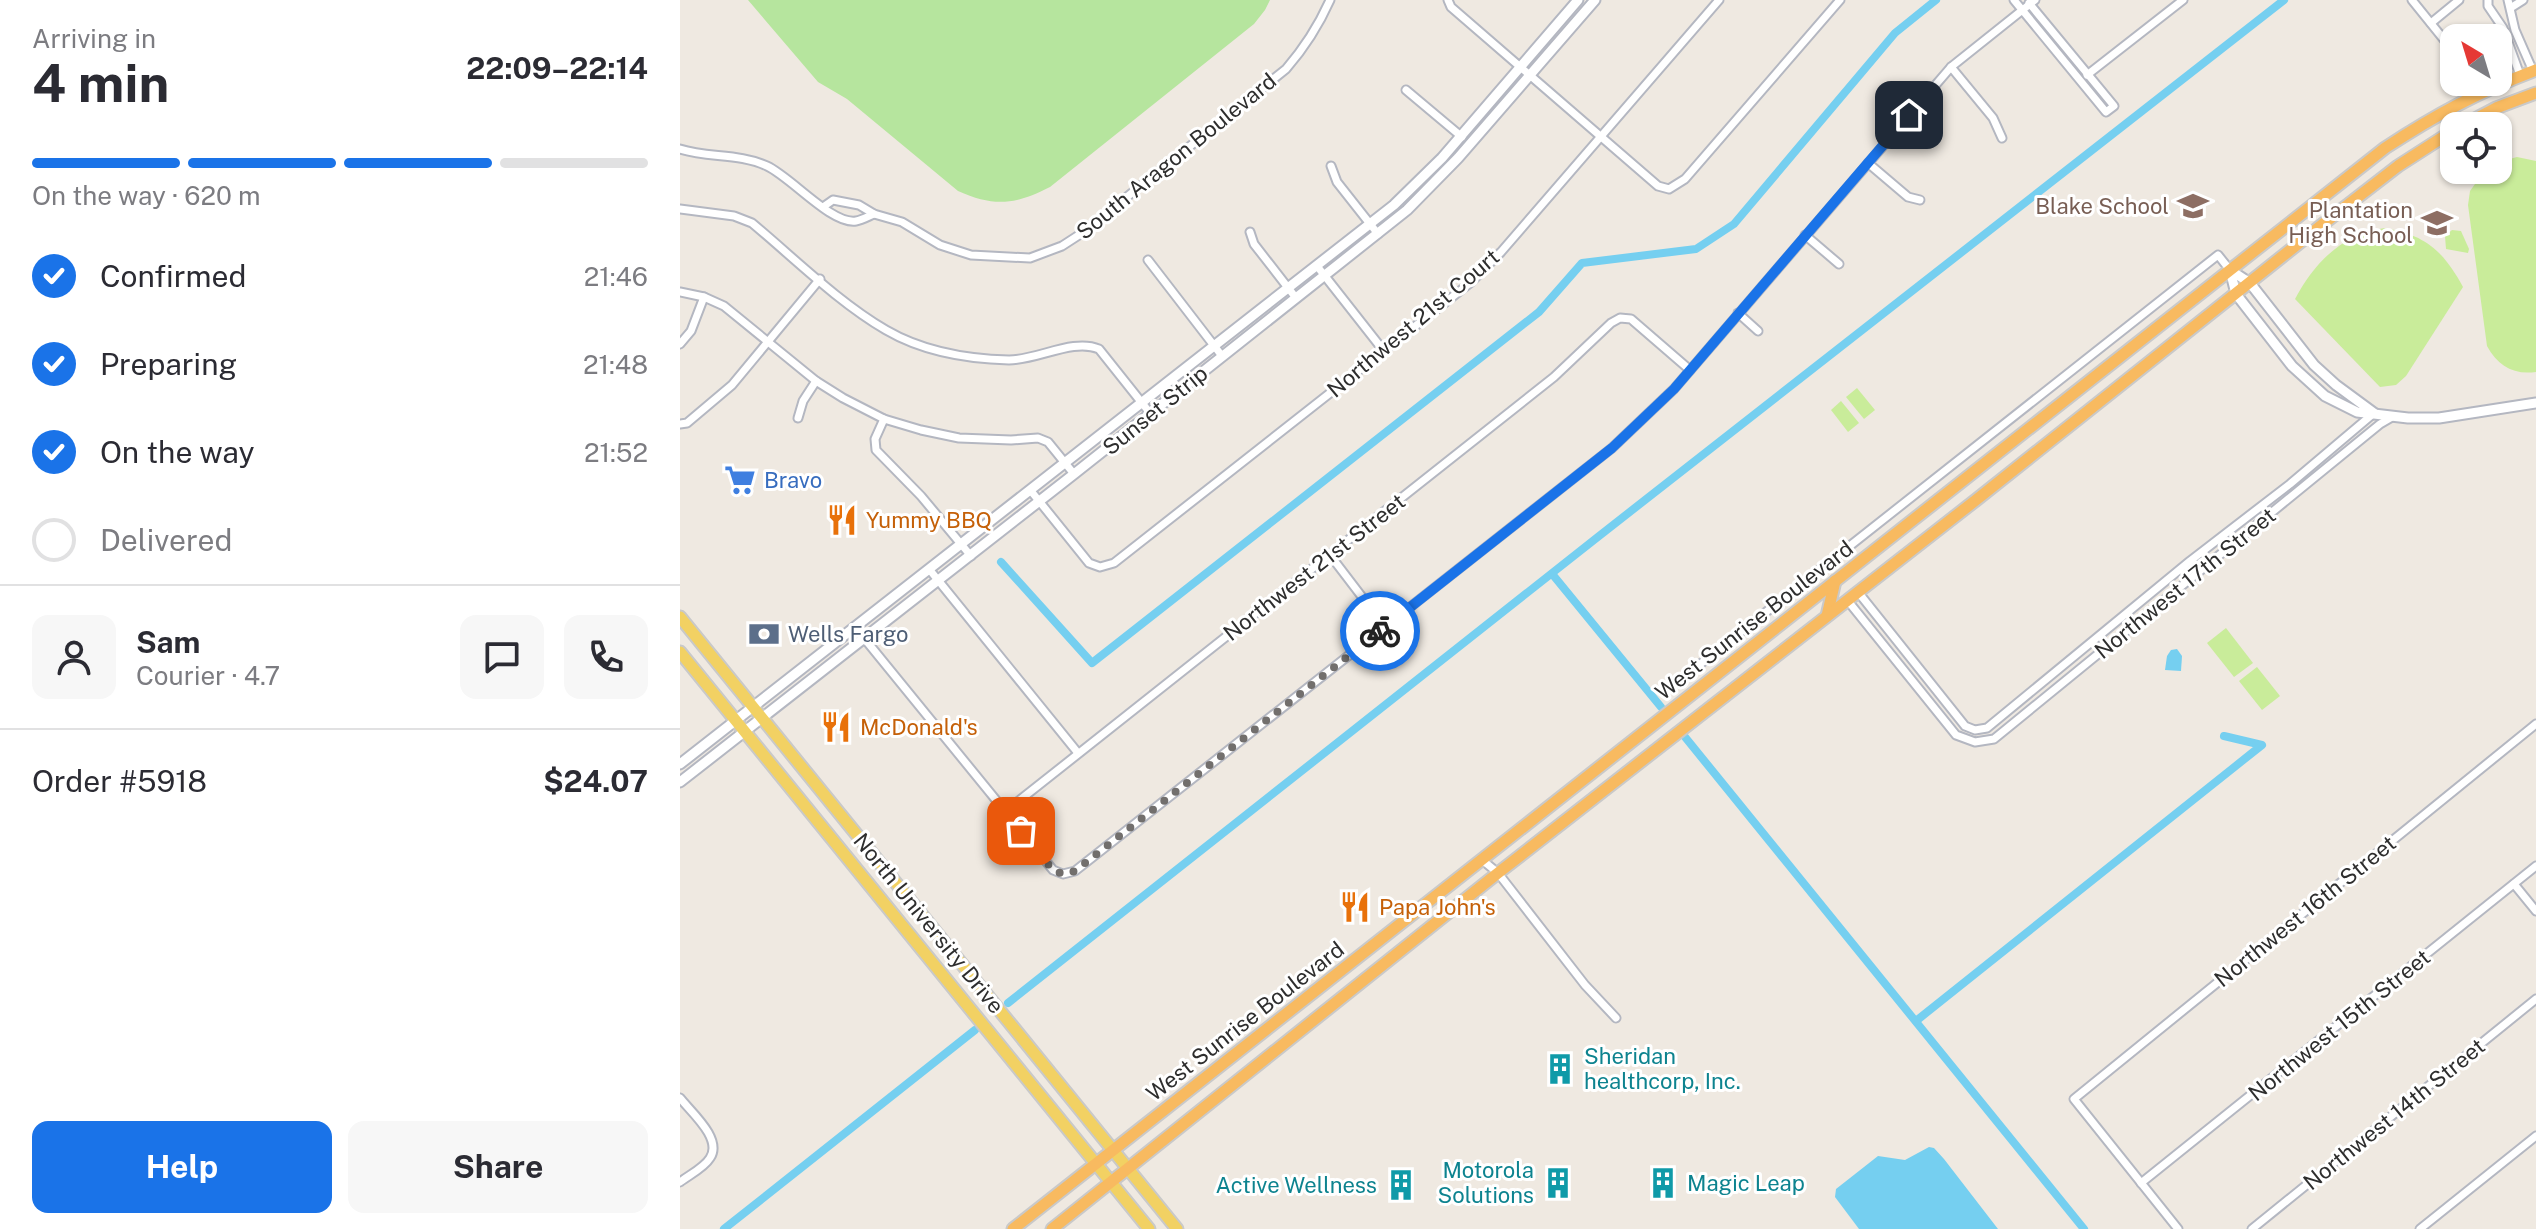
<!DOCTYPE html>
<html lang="en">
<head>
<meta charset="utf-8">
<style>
	:root { --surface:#fff; --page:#f7f7f7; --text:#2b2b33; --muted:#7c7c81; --line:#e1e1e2; --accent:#1a73e8 }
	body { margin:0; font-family:"Public Sans",sans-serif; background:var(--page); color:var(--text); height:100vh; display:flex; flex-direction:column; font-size:30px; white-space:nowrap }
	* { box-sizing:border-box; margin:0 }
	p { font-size:26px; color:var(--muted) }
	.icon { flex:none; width:44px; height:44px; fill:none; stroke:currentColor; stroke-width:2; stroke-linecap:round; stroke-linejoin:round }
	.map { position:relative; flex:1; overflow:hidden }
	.panel { display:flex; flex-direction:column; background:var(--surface); width:680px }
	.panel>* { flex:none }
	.needle { width:52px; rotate:322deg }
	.tools { position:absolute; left:1760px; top:24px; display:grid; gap:16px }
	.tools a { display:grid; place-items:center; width:72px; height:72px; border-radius:16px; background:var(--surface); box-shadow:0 2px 6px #0004; font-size:40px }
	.pin { position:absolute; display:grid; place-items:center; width:68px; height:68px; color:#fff; margin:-34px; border-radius:16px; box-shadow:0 4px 12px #0006 }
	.courier { position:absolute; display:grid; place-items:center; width:80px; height:80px; margin:-40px; border:6px solid #1a73e8; border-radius:50%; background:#fff; color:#222; box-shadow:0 2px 10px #0007 }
	.headline em { font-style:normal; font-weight:700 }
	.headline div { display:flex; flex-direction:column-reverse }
	.headline { display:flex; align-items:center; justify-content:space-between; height:136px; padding:0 32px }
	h1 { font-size:52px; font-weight:700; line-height:60px }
	.bar { display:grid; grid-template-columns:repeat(4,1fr); gap:12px 8px; align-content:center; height:96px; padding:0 32px }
	.bar i { height:10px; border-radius:6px; background:var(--line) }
	.bar .current { background:var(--accent) }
	.bar p { grid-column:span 4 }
	.line { display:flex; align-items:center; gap:20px; padding:0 32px; border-top:2px solid var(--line) }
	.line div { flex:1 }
	.round { display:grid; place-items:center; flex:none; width:84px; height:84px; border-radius:16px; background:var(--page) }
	ol { padding:0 32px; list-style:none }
	li { display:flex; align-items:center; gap:24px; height:88px }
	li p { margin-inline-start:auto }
	li .icon { padding:8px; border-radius:50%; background:var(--accent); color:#fff; stroke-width:4 }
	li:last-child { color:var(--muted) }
	li i { width:44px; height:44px; border:4px solid var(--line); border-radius:50% }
	.action { display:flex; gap:16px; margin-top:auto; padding:16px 32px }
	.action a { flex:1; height:92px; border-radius:16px; background:var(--accent); color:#fff; font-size:32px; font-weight:700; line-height:92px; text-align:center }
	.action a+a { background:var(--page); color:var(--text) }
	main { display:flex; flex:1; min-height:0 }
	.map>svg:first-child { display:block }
</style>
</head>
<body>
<main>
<section class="panel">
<div class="headline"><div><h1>4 min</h1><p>Arriving in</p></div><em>22:09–22:14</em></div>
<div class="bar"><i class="current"></i><i class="current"></i><i class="current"></i><i></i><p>On the way · 620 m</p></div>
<ol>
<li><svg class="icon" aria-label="check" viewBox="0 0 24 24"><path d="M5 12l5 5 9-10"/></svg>Confirmed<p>21:46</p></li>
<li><svg class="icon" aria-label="check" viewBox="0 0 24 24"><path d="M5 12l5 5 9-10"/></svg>Preparing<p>21:48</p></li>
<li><svg class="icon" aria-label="check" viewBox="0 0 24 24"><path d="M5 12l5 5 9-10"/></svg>On the way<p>21:52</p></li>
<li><i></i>Delivered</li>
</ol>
<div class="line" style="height:144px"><a class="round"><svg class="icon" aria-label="person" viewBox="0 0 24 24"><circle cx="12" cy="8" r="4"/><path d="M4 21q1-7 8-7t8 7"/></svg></a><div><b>Sam</b><p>Courier · 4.7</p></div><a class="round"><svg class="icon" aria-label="chat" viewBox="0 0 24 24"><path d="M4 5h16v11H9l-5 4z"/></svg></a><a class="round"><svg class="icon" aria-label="phone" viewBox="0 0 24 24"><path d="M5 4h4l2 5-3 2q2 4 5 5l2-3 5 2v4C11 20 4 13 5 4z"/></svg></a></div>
<div class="line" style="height:104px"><div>Order #5918</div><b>$24.07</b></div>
<div class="action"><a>Help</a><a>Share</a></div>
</section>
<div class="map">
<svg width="1856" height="1229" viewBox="0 0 1856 1229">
	<rect width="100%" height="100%" fill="#efe9e1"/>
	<path fill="#b6e59e" d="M 68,0 L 590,0 L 585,10 L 574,24 L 370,187 C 335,205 314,207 278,191 L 167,99 L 138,82 Z"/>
	<g fill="#c9ec9a">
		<path d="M 1837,157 L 1856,161 L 1856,372 C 1833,375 1818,366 1807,346 L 1788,205 L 1790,191 L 1805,170 L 1818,170 L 1818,162 Z"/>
		<path d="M 1705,228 C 1746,235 1764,252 1783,287 L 1726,376 L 1716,385 L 1700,387 L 1615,299 C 1634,263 1663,233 1705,228 Z"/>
		<path d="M 1772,230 L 1781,231 L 1789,249 L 1788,253 L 1766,249 L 1765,236 Z"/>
		<path d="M 1177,388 L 1195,410 L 1184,419 L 1166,397 Z"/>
		<path d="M 1161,401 L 1179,423 L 1168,432 L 1151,410 Z"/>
		<path d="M 1546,628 L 1573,663 L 1554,677 L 1527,643 Z"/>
		<path d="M 1577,667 L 1600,696 L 1582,710 L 1559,681 Z"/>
	</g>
	<g fill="#75cff0">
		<path d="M 1497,649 L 1502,656 L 1501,671 L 1485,670 L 1487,656 L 1491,650 Z"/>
		<path d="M 1249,1147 L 1254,1148 L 1264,1159 L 1318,1229 L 1179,1229 L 1155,1197 L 1156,1189 L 1198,1156 L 1225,1160 Z"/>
	</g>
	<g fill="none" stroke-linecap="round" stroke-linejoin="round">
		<g stroke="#75cff0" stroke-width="8">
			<path d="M 321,562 L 412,663 L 859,312 L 902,263 L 1016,249 L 1054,224 L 1215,33 L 1256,0"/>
			<path d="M 873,575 L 981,707"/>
			<path d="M 1005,737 L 1404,1229"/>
			<path d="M 328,1003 C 751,666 1178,333 1604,0"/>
			<path d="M 1236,1021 L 1582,745 L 1544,736"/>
			<path d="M 44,1229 L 295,1030"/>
		</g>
		<defs>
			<g id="minor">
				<path d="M 768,0 L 771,7 L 978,186 L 989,189 L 1005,179 L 1160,0"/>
				<path d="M 1334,0 L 1426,112 L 1434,106 L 1349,3"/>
				<path d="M 1732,0 L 1774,52"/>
				<path d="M 1808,0 L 1808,6 L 1823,28 L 1840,75"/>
				<path d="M 1828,0 L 1835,30 L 1853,71"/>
				<path d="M 1832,7 L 1843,0"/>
				<path d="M 1751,23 L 1779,0"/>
				<path d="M 1271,67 L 1313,118 L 1322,138"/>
				<path d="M 1407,75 L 1503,0"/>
				<path d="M 726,90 L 782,137"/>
				<path d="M 0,149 C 28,158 59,153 87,166 C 111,177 152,225 176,221 C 182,220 189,216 194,214"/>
				<path d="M 1188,163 L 1228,197 L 1240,200"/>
				<path d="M 651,166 L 657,182 L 698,234"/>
				<path d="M 143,207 L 153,200 L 179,205 L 194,214 L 222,222 L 260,245 L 291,255 L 350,258 L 382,246 L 402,233 L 606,69 C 625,47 638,27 650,0"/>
				<path d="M 0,209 L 54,216 L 72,223 C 114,258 158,302 206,330 C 242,351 288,359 329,360 C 358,360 393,338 419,349 L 470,413"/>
				<path d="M 570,232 L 574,244 L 616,298"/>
				<path d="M 1125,235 L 1159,264"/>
				<path d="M 468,260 L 542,356"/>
				<path d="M 637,266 L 703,350"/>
				<path d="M 0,292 L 24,297 L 44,306 L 136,381 L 163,398 L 204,419 L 241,430 L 279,438 L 331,440 L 358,438 L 368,442 L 394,474"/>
				<path d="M 1058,313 L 1078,331"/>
				<path d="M 0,344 L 11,331 L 24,297"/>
				<path d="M 118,418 L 123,401 L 136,381"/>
				<path d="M 204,419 L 195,439 L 196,450 L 241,496 L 291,556"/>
				<path d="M 0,424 L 7,423 L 52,385 L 140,279"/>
				<path d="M 351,491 L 409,563 L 420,567 L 434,563 L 790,283 L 821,252 L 1039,0"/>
				<path d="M 650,555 L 705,627"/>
				<path d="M 249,569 L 398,753"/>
				<path d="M 1178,592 L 1285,726 L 1295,730 L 1307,728 L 1510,561 L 1610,484 L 1694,413"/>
				<path d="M 1168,601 L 1276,735 L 1295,742 L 1314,739 L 1700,424 L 1712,417"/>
				<path d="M 175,627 L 373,870 L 383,874 L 395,871 L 932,448 L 994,389 L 1271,67 L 1355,0"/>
				<path d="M 995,684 L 1538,255 L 1550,270"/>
				<path d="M 326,811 L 874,377 L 931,323 L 940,318 L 951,319 L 1010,370"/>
				<path d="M 801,859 L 818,873 L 905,985 L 936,1018"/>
				<path d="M 1834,884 L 1856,911"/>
				<path d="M 0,1098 C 11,1112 43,1139 30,1158 C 24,1168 9,1175 0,1182"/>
				<path d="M 1461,1183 L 1856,866"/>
				<path d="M 1498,1229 L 1394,1099 L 1856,724"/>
				<path d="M 1572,1229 L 1856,999"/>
				<path d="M 1740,1229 L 1856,1136"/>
			</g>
			<g id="tertiary">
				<path d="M 1550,270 L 1556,294 L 1612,366 L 1645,396 L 1677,412 L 1728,418 L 1759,418 L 1856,403"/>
				<path d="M 1550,270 L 1570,283 L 1634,365 L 1656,385 L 1694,413"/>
				<path d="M 0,764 L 714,205 L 762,158 L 898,0"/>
				<path d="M 0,782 L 394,474 L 727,210 L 778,158 L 915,0"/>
			</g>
			<g id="primary">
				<path d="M 0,617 L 497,1229"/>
				<path d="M 0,652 L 469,1229"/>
			</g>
			<g id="trunk">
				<path d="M 1782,126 L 1816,108 L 1856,93"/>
				<path d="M 1147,616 L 1155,581"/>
				<path d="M 333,1229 L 1705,148 C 1757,114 1798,92 1856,70"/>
				<path d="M 372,1229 L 818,873 L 1296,500 L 1643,224 L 1718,166 L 1774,130"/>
			</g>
		</defs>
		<use href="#minor" stroke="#b4b7c1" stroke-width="11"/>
		<use href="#tertiary" stroke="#b4b7c1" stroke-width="13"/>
		<use href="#primary" stroke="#c9c9c9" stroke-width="15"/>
		<use href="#trunk" stroke="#c9c9c9" stroke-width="15"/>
		<use href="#minor" stroke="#fff" stroke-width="7"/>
		<use href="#tertiary" stroke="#fff" stroke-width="9"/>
		<use href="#primary" stroke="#f2d163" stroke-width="11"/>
		<use href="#trunk" stroke="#f8ba60" stroke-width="11"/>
	</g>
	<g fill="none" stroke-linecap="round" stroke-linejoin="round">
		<path stroke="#726f6d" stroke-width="8" stroke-dasharray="0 14.4" d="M 341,831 L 373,870 L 383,874 L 395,871 L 700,631"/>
		<path stroke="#1a73e8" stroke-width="10" d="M 700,631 L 932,448 L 994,389 L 1229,115"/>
	</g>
	<defs>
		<symbol id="school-bare" viewBox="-9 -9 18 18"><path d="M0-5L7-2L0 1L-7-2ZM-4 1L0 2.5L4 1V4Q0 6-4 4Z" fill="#8d6e63" stroke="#fff" stroke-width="2.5" paint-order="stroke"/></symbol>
		<symbol id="supermarket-bare" viewBox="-9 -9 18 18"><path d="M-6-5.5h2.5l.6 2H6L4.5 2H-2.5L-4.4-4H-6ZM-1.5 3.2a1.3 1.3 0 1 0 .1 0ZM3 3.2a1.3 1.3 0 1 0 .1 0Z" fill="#3f7fe0" stroke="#fff" stroke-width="2.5" paint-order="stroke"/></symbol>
		<symbol id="restaurant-bare" viewBox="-9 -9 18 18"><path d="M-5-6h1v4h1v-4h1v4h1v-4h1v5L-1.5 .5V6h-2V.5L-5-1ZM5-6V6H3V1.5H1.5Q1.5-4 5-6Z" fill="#e8710a" stroke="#fff" stroke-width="2.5" paint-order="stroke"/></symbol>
		<symbol id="bank-bare" viewBox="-9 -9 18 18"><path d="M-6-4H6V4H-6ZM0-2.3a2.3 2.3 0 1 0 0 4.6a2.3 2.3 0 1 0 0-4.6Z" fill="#5c6f8a" stroke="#fff" stroke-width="2.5" paint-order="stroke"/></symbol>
		<symbol id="building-bare" viewBox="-9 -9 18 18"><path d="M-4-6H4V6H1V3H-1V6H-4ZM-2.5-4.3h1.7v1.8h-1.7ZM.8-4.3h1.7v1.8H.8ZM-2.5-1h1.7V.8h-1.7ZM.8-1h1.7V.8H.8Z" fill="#0f9aa8" stroke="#fff" stroke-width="2.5" paint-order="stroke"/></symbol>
	</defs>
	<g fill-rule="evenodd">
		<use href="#school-bare" x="1491" y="184" width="44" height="44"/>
		<use href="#school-bare" x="1735" y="201" width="44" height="44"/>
		<use href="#supermarket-bare" x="38" y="458" width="44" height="44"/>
		<use href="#restaurant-bare" x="140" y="498" width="44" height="44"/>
		<use href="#bank-bare" x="62" y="612" width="44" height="44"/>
		<use href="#restaurant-bare" x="134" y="705" width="44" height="44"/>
		<use href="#restaurant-bare" x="653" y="885" width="44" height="44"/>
		<use href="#building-bare" x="858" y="1047" width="44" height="44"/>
		<use href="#building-bare" x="856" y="1161" width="44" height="44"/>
		<use href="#building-bare" x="961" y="1161" width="44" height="44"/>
		<use href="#building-bare" x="699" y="1163" width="44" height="44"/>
	</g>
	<g text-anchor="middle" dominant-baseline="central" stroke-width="6" stroke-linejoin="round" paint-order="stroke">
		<g font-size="22" fill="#2e2e2e" stroke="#fff">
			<text transform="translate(496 156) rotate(-39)">South Aragon Boulevard</text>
			<text transform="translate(733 323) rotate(-40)">Northwest 21st Court</text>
			<text transform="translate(475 410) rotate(-39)">Sunset Strip</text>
			<text transform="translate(634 567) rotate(-38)">Northwest 21st Street</text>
			<text transform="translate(1505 583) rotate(-39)">Northwest 17th Street</text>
			<text transform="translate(1074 620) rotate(-38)">West Sunrise Boulevard</text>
			<text transform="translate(1625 911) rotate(-39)">Northwest 16th Street</text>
			<text transform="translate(249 923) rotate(51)">North University Drive</text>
			<text transform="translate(565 1021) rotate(-38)">West Sunrise Boulevard</text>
			<text transform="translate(1659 1025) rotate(-39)">Northwest 15th Street</text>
			<text transform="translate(1714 1114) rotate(-39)">Northwest 14th Street</text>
		</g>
		<g font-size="22" fill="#785e54" stroke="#fff" text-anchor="end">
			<text x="1489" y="206">Blake School</text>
			<text x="1733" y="210">Plantation<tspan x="1733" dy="25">High School</tspan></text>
		</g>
		<g font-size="22" fill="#366cbe" stroke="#fff" text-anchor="start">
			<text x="84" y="480">Bravo</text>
		</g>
		<g font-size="22" fill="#c56008" stroke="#fff" text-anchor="start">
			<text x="186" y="520">Yummy BBQ</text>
			<text x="180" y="727">McDonald's</text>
			<text x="699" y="907">Papa John's</text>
		</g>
		<g font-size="22" fill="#4e5e75" stroke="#fff" text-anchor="start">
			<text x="108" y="634">Wells Fargo</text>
		</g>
		<g font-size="22" fill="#0d838f" stroke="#fff" text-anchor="start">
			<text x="904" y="1056">Sheridan<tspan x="904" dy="25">healthcorp, Inc.</tspan></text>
			<text x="854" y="1170" text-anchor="end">Motorola<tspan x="854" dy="25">Solutions</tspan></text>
			<text x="1007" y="1183">Magic Leap</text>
			<text x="697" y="1185" text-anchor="end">Active Wellness</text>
		</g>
	</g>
</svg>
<div class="tools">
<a><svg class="needle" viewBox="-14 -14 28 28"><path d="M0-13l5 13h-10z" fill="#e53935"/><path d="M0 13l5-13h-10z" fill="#7c7c81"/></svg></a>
<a><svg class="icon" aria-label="locate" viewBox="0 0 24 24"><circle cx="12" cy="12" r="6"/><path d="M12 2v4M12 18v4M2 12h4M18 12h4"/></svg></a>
</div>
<div class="pin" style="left:341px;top:831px;background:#ea580c"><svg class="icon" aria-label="bag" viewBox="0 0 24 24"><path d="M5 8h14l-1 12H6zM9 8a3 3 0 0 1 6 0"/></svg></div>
<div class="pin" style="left:1229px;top:115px;background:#1f2937"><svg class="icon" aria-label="home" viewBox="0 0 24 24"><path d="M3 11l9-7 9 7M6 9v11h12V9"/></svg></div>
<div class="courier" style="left:700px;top:631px"><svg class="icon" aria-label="bike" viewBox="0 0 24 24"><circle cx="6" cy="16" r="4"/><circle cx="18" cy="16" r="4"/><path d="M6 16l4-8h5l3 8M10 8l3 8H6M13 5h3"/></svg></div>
</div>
</main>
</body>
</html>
